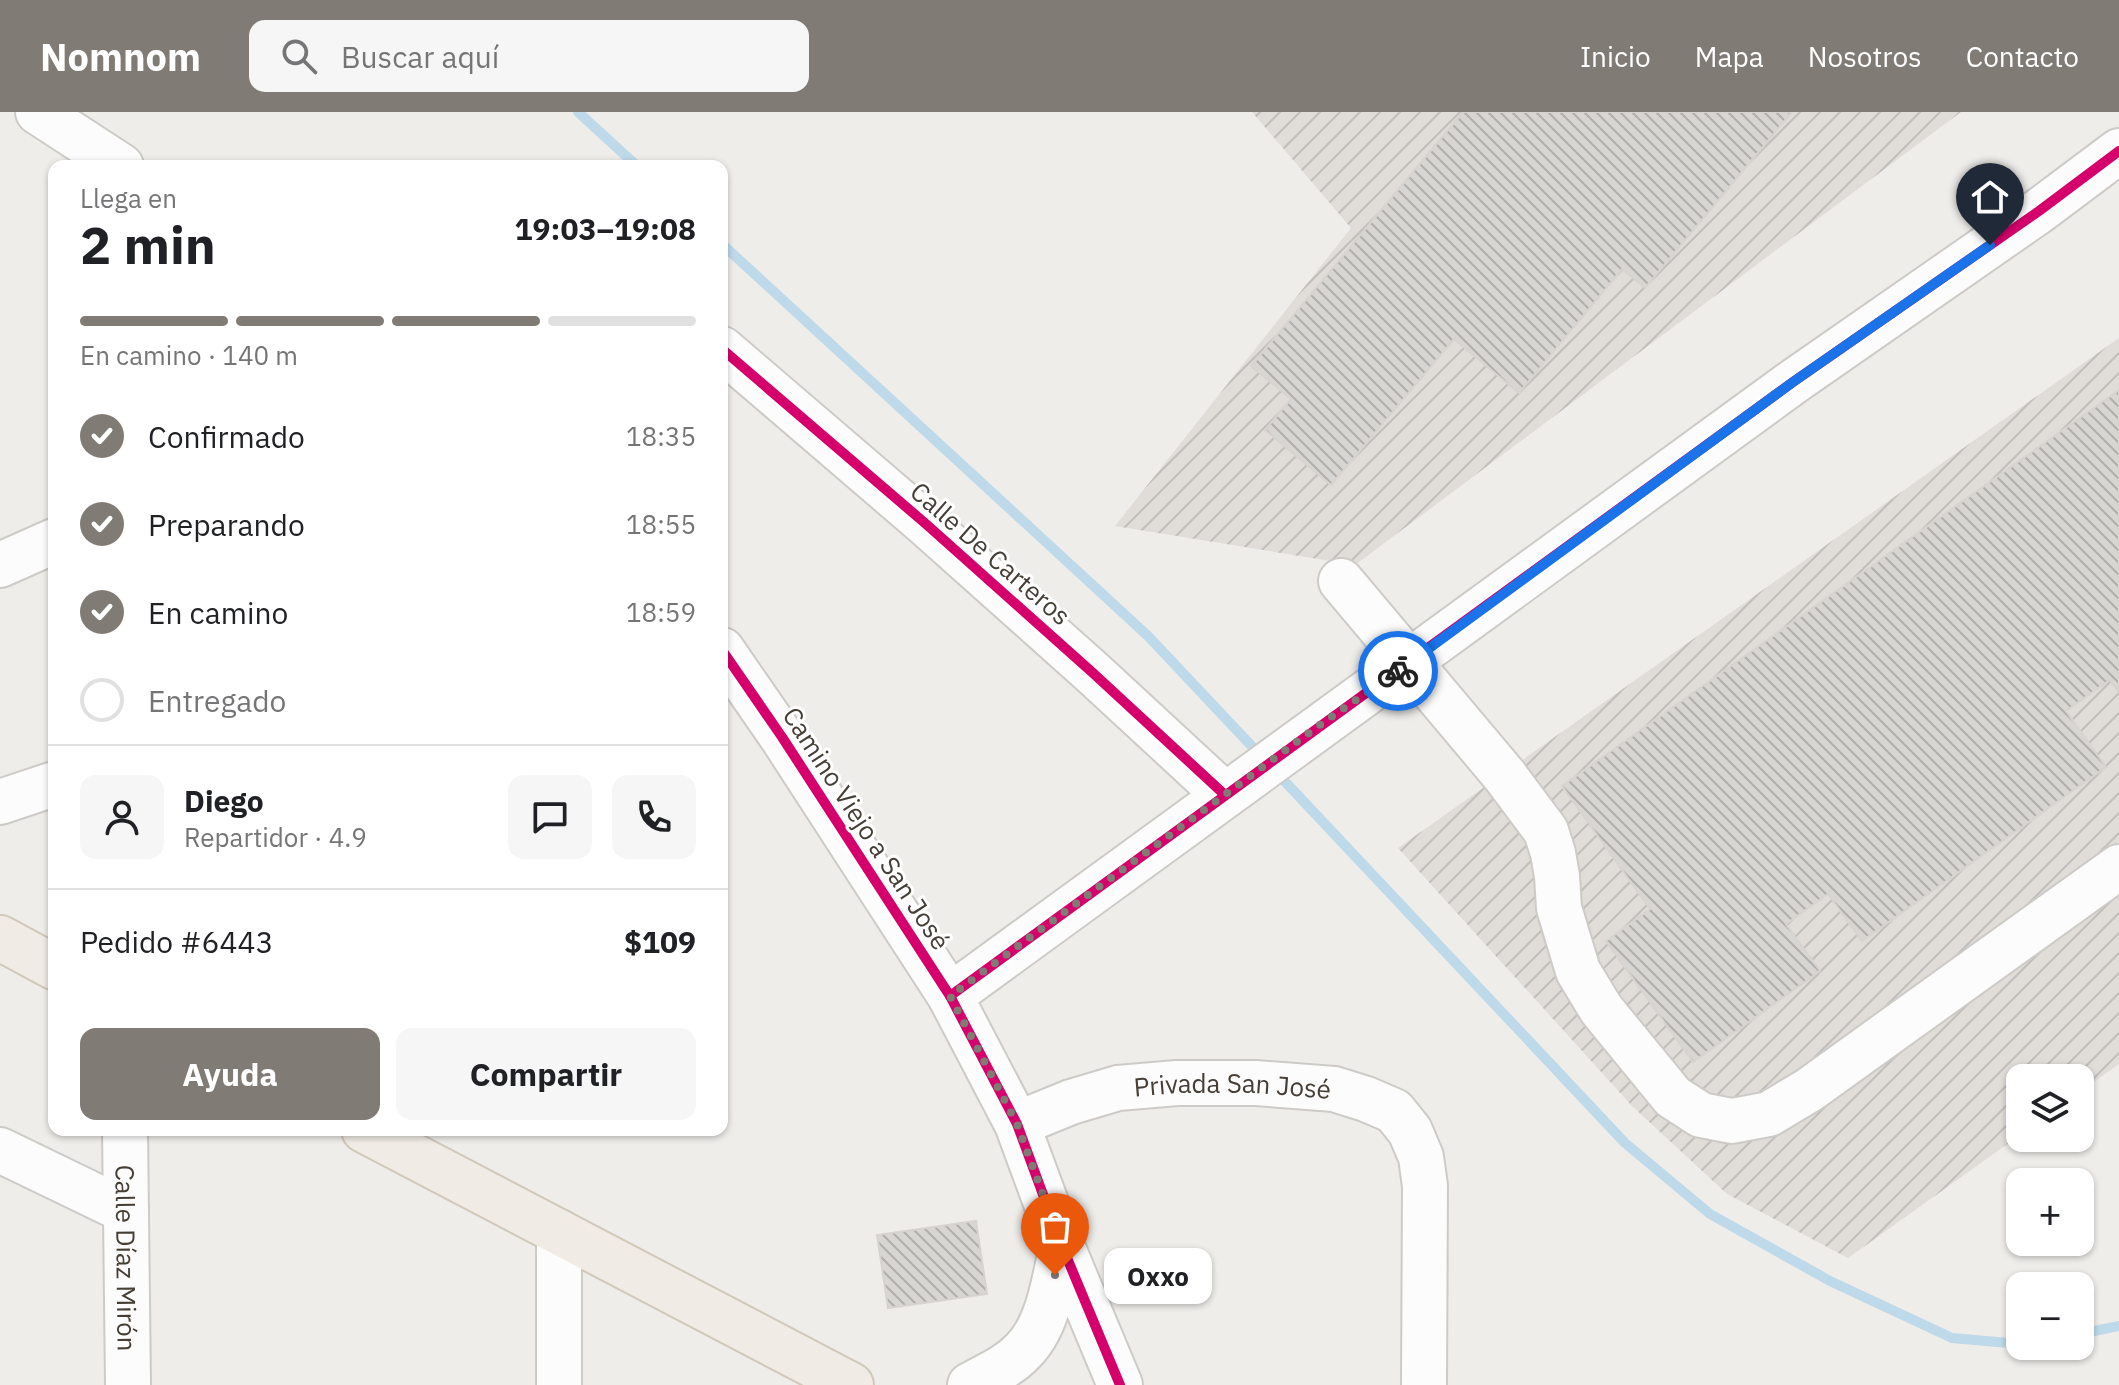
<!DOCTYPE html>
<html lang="es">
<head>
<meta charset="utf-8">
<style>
	:root { --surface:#fff; --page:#f6f6f6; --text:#202124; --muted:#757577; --line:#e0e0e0; --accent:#807b75 }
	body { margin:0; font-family:"IBM Plex Sans",sans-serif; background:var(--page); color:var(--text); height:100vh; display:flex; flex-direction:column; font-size:30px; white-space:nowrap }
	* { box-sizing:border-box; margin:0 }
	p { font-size:26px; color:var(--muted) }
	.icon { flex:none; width:44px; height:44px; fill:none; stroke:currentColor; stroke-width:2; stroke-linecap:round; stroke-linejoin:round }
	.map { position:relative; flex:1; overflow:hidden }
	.sheet { position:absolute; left:48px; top:48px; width:680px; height:976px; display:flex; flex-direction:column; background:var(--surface); border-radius:16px; box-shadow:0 2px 6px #0004 }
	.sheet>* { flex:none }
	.buttons { position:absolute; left:2006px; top:952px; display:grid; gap:16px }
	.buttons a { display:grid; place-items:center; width:88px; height:88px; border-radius:16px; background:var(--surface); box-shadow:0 2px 6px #0004; font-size:40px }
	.pin { position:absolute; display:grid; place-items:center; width:68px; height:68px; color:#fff; margin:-82px -34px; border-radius:50% 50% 50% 0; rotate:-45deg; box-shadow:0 0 8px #0007 }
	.pin .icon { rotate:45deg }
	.courier { position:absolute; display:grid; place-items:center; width:80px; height:80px; margin:-40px; border:6px solid #1a73e8; border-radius:50%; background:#fff; color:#222; box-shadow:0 2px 10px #0007 }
	.bubble { position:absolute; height:56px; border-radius:16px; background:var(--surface); box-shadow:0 2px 6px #0004; font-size:26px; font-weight:800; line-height:56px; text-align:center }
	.summary em { font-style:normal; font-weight:800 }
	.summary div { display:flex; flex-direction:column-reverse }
	.summary { display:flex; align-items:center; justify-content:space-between; height:136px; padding:0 32px }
	h1 { font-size:52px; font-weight:800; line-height:60px }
	.bar { display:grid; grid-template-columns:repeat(4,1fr); gap:12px 8px; align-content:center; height:96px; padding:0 32px }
	.bar i { height:10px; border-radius:6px; background:var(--line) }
	.bar .current { background:var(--accent) }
	.bar p { grid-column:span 4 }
	.line { display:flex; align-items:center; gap:20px; padding:0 32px; border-top:2px solid var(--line) }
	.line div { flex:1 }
	.round { display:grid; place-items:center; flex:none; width:84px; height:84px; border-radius:16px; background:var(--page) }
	ol { padding:0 32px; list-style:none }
	li { display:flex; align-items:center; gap:24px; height:88px }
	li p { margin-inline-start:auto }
	li .icon { padding:8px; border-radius:50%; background:var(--accent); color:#fff; stroke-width:4 }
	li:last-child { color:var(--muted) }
	li i { width:44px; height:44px; border:4px solid var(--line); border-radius:50% }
	.button { display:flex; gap:16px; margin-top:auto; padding:16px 32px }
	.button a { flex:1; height:92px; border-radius:16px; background:var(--accent); color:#fff; font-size:32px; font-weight:800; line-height:92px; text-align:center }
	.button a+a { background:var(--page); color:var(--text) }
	header { display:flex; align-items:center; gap:48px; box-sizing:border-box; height:112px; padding:0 40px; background:var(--accent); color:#fff }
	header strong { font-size:38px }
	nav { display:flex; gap:44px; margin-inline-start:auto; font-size:28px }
	.search { width:560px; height:72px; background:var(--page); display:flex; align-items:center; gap:20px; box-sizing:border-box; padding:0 28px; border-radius:16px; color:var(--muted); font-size:30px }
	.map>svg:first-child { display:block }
</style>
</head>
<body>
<header>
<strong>Nomnom</strong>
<div class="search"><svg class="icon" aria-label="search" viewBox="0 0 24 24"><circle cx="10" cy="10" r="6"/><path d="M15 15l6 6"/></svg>Buscar aquí</div>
<nav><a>Inicio</a><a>Mapa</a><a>Nosotros</a><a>Contacto</a></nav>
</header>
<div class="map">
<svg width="2119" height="1273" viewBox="0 0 2119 1273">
	<defs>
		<pattern id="industrial-furrows" width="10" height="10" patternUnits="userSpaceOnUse" patternTransform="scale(2)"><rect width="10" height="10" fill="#e0ddd9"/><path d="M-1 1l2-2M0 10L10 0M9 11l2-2" fill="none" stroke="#c1bfbb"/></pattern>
		<pattern id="building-back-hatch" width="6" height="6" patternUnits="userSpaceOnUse" patternTransform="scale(2)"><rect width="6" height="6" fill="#d8d6d2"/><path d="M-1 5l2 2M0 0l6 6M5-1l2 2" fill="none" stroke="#b1afab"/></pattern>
	</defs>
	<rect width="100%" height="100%" fill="#efedea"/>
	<g fill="url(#industrial-furrows)">
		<path d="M 1252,0 L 1961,0 L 1355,453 L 1115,414 L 1351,116 Z"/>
		<path d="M 2119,226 L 2119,952 L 2080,980 L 2080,966 L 2020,966 L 2020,1023 L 1848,1146 L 1727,1082 L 1632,994 L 1398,736 Z"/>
	</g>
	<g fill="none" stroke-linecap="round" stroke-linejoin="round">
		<g stroke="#bed9e9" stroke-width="10">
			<path d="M 578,0 L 637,54"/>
			<path d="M 722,132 L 1148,524 L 1261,644"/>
			<path d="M 1275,659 L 1625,1031 L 1710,1102 L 1830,1169 L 1952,1226 L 2020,1232"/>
			<path d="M 2080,1222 L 2119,1214"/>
		</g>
	</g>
	<g fill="url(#building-back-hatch)" stroke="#d7d4d0" stroke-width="2">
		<path d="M 1463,0 L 1792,0 L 1645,176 L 1622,157 L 1519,281 L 1454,227 L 1331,373 L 1265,318 L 1291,287 L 1251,254 Z"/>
		<path d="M 2119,278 L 2119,581 L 2110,568 L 2066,599 L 2106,655 L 1862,829 L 1828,782 L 1786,812 L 1820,859 L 1693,950 L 1606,829 L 1650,797 L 1562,674 Z"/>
		<path d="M 976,1109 L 987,1182 L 888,1196 L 877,1123 Z"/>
	</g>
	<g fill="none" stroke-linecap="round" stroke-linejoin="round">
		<defs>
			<g id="minor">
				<path d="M 38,0 L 121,54"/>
				<path d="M 722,237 L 926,412 L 1093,561 L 1225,683"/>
				<path d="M 0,453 L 54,429"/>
				<path d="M 1341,469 L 1505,664 L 1546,719 L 1553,741 L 1557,764 L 1559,796 L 1578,859 L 1601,897 L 1673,985 L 1701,1003 L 1732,1009 L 1769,1002 L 1809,978 L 2119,755"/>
				<path d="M 722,538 L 782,625 L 950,884 L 1017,1012 L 1062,1134 L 1120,1273"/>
				<path d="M 0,690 L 54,672"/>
				<path d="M 950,884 L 1793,270 L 2039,99 L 2119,39"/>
				<path id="s1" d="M 1017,1012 L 1071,990 L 1118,976 L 1177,971 L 1256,971 L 1334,977 L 1366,987 L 1394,999 L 1410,1019 L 1421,1045 L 1425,1074 L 1424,1273"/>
				<path id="s2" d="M 125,1018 L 128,1273"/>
				<path d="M 0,1038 L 126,1099"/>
				<path d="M 559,1273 L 559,1120"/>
				<path d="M 970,1273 C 988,1263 1008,1255 1023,1239 C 1049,1213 1054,1168 1062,1134"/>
			</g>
			<g id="major">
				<path d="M 0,826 L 54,855"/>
				<path d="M 364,1018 L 851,1273"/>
			</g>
		</defs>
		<use href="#minor" stroke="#cdcbc7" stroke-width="48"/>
		<use href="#major" stroke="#d0c8b9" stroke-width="48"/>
		<use href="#minor" stroke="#fdfcfc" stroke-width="44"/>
		<use href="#major" stroke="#f0ebe4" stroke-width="44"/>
		<defs>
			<g id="cycleway">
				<path d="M 722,237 L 926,412 L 1093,561 L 1225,683"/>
				<path d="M 722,538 L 782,625 L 950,884 L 1017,1012 L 1062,1134 L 1120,1273"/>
				<path d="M 950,884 L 1793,270 L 2039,99 L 2119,39"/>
			</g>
		</defs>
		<use href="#cycleway" stroke="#fff" stroke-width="15"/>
		<use href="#cycleway" stroke="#d6006c" stroke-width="10"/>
	</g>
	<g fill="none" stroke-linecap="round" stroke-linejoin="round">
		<path stroke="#807b75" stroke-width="8" stroke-dasharray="0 14.4" d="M 1055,1163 L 1062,1134 L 1017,1012 L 950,884 L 1324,610 L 1398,559"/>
		<path stroke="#1a73e8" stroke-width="10" d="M 1398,559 L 1793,270 L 1990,133"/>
	</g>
	<g text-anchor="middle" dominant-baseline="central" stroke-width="6" stroke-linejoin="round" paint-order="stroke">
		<g font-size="26" fill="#443e36" stroke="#fff">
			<text transform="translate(991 441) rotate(41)">Calle De Carteros</text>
			<text transform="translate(867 716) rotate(57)">Camino Viejo a San José</text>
			<text stroke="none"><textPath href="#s1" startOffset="222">Privada San José</textPath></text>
			<text stroke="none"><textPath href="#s2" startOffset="128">Calle Díaz Mirón</textPath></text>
		</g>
	</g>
</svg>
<div class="buttons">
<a><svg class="icon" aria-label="layers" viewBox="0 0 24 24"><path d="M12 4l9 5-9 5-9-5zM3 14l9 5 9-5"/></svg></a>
<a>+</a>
<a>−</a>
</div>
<div class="pin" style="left:1055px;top:1163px;background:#ea580c"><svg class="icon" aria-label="bag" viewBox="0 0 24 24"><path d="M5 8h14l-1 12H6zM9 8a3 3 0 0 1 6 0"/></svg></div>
<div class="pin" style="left:1990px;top:133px;background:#1f2937"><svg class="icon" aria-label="home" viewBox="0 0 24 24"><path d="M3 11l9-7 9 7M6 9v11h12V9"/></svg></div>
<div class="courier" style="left:1398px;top:559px"><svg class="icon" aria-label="bike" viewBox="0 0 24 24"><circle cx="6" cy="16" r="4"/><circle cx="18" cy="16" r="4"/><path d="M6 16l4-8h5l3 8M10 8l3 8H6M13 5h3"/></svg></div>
<div class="bubble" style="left:1104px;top:1136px;width:108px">Oxxo</div>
<section class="sheet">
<div class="summary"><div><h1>2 min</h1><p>Llega en</p></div><em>19:03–19:08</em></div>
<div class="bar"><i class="current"></i><i class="current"></i><i class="current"></i><i></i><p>En camino · 140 m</p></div>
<ol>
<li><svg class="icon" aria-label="check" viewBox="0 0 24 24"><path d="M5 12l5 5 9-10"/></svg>Confirmado<p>18:35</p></li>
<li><svg class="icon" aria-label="check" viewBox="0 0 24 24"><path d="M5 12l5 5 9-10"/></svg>Preparando<p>18:55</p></li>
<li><svg class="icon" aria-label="check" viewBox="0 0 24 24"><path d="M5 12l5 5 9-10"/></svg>En camino<p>18:59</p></li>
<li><i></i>Entregado</li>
</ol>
<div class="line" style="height:144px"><a class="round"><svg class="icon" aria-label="person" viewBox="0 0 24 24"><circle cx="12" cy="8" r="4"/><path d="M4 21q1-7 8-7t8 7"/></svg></a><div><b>Diego</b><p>Repartidor · 4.9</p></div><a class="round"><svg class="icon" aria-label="chat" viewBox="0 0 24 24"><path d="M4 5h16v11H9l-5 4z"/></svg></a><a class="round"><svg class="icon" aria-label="phone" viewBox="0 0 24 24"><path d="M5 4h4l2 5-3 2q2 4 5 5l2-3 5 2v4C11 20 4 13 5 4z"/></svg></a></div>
<div class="line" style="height:104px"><div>Pedido #6443</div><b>$109</b></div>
<div class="button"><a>Ayuda</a><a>Compartir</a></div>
</section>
</div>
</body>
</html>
